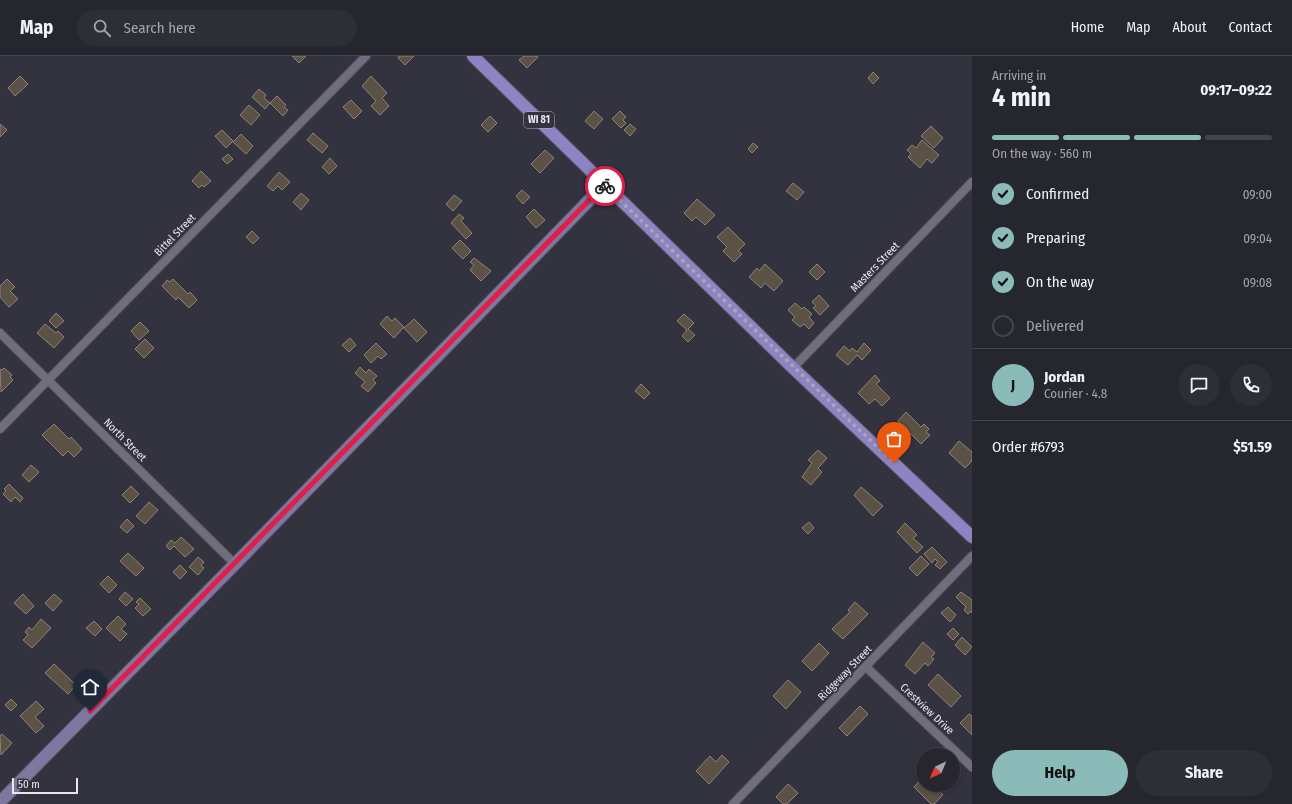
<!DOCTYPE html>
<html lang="en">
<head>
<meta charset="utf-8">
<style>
	:root { --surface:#26262f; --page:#2e2e37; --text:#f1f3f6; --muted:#a4a5aa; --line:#42434b; --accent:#8bbbb9 }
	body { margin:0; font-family:"Fira Sans Condensed",sans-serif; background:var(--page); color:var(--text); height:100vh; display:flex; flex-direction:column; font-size:15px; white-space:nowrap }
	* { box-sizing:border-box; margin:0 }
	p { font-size:13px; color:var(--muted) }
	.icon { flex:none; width:22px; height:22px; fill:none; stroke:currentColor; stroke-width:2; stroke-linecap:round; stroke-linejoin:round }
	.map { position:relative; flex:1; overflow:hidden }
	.drawer { display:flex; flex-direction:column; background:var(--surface); width:320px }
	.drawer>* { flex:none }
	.needle { width:26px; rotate:224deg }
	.buttons { position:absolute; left:916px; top:692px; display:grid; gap:8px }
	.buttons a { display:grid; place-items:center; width:44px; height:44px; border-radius:50%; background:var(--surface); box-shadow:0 2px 6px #0003,0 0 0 1px var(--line); font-size:20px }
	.scale { position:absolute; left:12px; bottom:10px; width:66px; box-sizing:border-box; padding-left:4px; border:2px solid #e8e7f0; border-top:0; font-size:11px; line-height:14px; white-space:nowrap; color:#e8e7f0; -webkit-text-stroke:3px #33323f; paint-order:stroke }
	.pin { position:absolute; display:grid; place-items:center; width:34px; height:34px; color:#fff; margin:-41px -17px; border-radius:50% 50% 50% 0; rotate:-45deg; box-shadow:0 0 4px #0007 }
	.pin .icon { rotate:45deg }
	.courier { position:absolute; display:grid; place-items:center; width:40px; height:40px; margin:-20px; border:3px solid #e11d48; border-radius:50%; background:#fff; color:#222; box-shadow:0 1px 5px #0007 }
	.head em { font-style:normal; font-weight:700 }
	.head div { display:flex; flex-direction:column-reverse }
	.head { display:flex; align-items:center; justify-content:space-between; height:68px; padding:0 20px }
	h1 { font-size:26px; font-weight:700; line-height:30px }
	.bar { display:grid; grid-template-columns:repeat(4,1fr); gap:6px 4px; align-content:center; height:48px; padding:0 20px }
	.bar i { height:5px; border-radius:3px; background:var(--line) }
	.bar .selected { background:var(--accent) }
	.bar p { grid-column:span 4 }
	.line { display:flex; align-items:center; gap:10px; padding:0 20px; border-top:1px solid var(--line) }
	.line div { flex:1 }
	.round { display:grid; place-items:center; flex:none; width:42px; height:42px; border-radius:21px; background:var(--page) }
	ol { padding:0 20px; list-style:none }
	li { display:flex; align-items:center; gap:12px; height:44px }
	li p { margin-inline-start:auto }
	li .icon { padding:4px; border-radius:50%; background:var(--accent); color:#111; stroke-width:4 }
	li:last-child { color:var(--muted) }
	li i { width:22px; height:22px; border:2px solid var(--line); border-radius:50% }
	.button { display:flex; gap:8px; margin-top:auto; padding:8px 20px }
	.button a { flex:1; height:46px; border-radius:24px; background:var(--accent); color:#111; font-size:16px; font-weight:700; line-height:46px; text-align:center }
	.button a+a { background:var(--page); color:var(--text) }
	header { display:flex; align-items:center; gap:24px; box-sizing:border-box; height:56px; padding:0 20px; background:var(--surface); border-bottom:1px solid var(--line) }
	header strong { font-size:19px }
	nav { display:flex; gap:22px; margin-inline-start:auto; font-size:14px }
	.search { width:280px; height:36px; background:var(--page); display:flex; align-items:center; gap:10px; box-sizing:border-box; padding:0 14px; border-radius:22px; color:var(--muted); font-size:15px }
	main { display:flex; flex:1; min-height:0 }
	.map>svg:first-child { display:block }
</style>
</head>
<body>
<header>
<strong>Map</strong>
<div class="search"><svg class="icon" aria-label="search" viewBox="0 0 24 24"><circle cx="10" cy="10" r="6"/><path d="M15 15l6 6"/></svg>Search here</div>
<nav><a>Home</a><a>Map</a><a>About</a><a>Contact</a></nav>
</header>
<main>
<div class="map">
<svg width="972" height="748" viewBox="0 0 972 748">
	<rect width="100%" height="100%" fill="#33323f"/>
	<g fill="#5b5144" stroke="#8e8375">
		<path d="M 292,0 L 306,0 L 299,7 Z"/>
		<path d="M 399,0 L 414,0 L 405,9 L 398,2 Z"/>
		<path d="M 524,0 L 537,0 L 538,1 L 527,12 L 519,4 Z"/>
		<path d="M 873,16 L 879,22 L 873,28 L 868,22 Z"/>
		<path d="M 20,20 L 28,28 L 15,40 L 8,32 Z"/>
		<path d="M 371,20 L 387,37 L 382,42 L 389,50 L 380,59 L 371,50 L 376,45 L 362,30 Z"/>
		<path d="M 259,33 L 266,39 L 264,42 L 270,47 L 265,53 L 252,41 Z"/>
		<path d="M 277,40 L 286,49 L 284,51 L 288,54 L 283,60 L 270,47 Z"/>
		<path d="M 351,44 L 362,55 L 354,63 L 343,51 Z"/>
		<path d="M 249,49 L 260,59 L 251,69 L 240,59 Z"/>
		<path d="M 594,55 L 603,63 L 594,73 L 585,65 Z"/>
		<path d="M 620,55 L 626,61 L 623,64 L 626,67 L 621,72 L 612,63 Z"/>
		<path d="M 490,60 L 497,67 L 488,76 L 481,69 Z"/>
		<path d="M 0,68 L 7,74 L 0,81 Z"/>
		<path d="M 630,68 L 636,73 L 630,80 L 624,74 Z"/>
		<path d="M 931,70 L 943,82 L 934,92 L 921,80 Z"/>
		<path d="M 222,74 L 233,85 L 226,92 L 215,80 Z"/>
		<path d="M 313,77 L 328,90 L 322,97 L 307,84 Z"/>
		<path d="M 241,78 L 253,90 L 246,98 L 233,86 Z"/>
		<path d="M 922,84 L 939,99 L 932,107 L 927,103 L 920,112 L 908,101 L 911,98 L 907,94 L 912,89 L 916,92 Z"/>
		<path d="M 753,87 L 758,91 L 752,97 L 748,93 Z"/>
		<path d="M 545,94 L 554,102 L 540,117 L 531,108 Z"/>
		<path d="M 228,98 L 233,103 L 227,108 L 222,103 Z"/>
		<path d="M 330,102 L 337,110 L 329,118 L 322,111 Z"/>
		<path d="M 201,115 L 211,125 L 204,131 L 202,129 L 199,132 L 192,125 Z"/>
		<path d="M 279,116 L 290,126 L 282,134 L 278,130 L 273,135 L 267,130 Z"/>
		<path d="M 793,127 L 804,136 L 797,144 L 786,135 Z"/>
		<path d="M 522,134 L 530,141 L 523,148 L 516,140 Z"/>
		<path d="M 301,137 L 309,144 L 301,154 L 293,146 Z"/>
		<path d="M 454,139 L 462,145 L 453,155 L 446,148 Z"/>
		<path d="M 697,143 L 715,159 L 705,169 L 696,161 L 692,165 L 684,157 Z"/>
		<path d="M 534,153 L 545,164 L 536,172 L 526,161 Z"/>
		<path d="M 459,158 L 464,162 L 461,165 L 472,177 L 466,183 L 451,167 Z"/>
		<path d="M 728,171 L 745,188 L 738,195 L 742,198 L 734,206 L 723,195 L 727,191 L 717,181 Z"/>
		<path d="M 252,175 L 259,182 L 253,188 L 246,181 Z"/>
		<path d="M 460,184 L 471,195 L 463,203 L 452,192 Z"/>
		<path d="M 474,202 L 491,215 L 481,225 L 470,214 L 474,209 L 470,206 Z"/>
		<path d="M 765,208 L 783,225 L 774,235 L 765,227 L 761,232 L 749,221 L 757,212 L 759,215 Z"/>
		<path d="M 817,208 L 825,216 L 817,224 L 809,216 Z"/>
		<path d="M 7,223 L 15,231 L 10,235 L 18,243 L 9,251 L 0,241 L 0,230 Z"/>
		<path d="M 173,223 L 188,238 L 190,236 L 197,244 L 189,252 L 178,241 L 176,244 L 162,230 L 167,224 L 170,226 Z"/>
		<path d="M 819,239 L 829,250 L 820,259 L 813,252 L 816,250 L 812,246 Z"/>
		<path d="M 795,247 L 802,253 L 804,251 L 812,258 L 809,261 L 814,267 L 809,273 L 804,268 L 800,271 L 792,264 L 795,261 L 788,254 Z"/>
		<path d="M 56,257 L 64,265 L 56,272 L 49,265 Z"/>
		<path d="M 684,258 L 694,267 L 688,273 L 695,279 L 688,286 L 682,280 L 687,274 L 677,265 Z"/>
		<path d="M 387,260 L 392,265 L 395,262 L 404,271 L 394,282 L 380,268 Z"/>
		<path d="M 414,263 L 427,276 L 417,286 L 404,272 Z"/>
		<path d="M 140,266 L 149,275 L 139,284 L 131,275 Z"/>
		<path d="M 45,268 L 56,277 L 58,275 L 64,281 L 54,292 L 37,277 Z"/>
		<path d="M 350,282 L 356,289 L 349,296 L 342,289 Z"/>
		<path d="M 145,283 L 154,292 L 144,302 L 135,293 Z"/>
		<path d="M 376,287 L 387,298 L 381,303 L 378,300 L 371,307 L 364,299 Z"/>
		<path d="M 864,287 L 871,294 L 862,304 L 857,299 L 848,309 L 836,299 L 844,290 L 850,295 L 852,292 L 857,296 Z"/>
		<path d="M 360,311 L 366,317 L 369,313 L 377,320 L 373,324 L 376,327 L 368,336 L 361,330 L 365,326 L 355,317 Z"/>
		<path d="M 4,312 L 12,319 L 10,321 L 13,324 L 1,336 L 0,313 L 2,314 Z"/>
		<path d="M 875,319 L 880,325 L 876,328 L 890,342 L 882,350 L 875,343 L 869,348 L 858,337 Z"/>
		<path d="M 641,328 L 650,337 L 644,343 L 635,335 Z"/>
		<path d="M 906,356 L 921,371 L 924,368 L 929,373 L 926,376 L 930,379 L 921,388 L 898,365 Z"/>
		<path d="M 54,368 L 69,383 L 71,381 L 82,393 L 74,401 L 68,395 L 63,400 L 42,379 Z"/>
		<path d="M 959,385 L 972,396 L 972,405 L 965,412 L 949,397 Z"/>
		<path d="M 818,394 L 827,402 L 818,412 L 822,416 L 811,429 L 802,421 L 812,407 L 808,404 Z"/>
		<path d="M 31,409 L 39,416 L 29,426 L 22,419 Z"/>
		<path d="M 9,428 L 23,442 L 20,446 L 15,441 L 11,446 L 3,438 L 6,435 L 4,433 Z"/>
		<path d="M 131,430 L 139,438 L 130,447 L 122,439 Z"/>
		<path d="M 861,431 L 883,450 L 873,460 L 854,439 Z"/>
		<path d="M 149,446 L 158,454 L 145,468 L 136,460 Z"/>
		<path d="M 127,463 L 134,470 L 127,477 L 120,471 Z"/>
		<path d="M 809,466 L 814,472 L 808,478 L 802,472 Z"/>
		<path d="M 905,467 L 917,479 L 913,482 L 923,491 L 917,497 L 897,476 Z"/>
		<path d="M 181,481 L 194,493 L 185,501 L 174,490 L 170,494 L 166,490 L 171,484 L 175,487 Z"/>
		<path d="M 932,491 L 947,506 L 940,513 L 935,509 L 938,506 L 935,503 L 932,507 L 924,498 Z"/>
		<path d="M 128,497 L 144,512 L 136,520 L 120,505 Z"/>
		<path d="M 921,500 L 929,508 L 917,520 L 909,512 Z"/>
		<path d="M 198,501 L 204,506 L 201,510 L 204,512 L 198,519 L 189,511 Z"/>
		<path d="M 180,509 L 187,516 L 180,523 L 173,516 Z"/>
		<path d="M 108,520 L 117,529 L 109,537 L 100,528 Z"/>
		<path d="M 125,536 L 133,543 L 126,550 L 119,543 Z"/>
		<path d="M 961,536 L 972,544 L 972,557 L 971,555 L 968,558 L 964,554 L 966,551 L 956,541 Z"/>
		<path d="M 23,538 L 34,550 L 26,558 L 14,547 Z"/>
		<path d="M 54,538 L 62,545 L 53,555 L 45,547 Z"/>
		<path d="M 140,542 L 151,553 L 143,560 L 135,552 L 139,548 L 136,546 Z"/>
		<path d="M 855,546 L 868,558 L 843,583 L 832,573 L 850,556 L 848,554 Z"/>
		<path d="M 948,551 L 956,559 L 950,566 L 941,557 Z"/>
		<path d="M 118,560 L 126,568 L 121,573 L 127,578 L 120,585 L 106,572 Z"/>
		<path d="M 41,563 L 51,572 L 32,592 L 23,584 L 28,579 L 25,576 L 29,571 L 32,574 Z"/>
		<path d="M 94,565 L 102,573 L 95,580 L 86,572 Z"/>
		<path d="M 953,572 L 959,578 L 953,584 L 947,578 Z"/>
		<path d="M 962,581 L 972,591 L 965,599 L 955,589 Z"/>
		<path d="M 923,586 L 935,597 L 931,601 L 934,603 L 928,610 L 925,607 L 915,618 L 905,609 Z"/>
		<path d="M 819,587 L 829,597 L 812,615 L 802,605 Z"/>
		<path d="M 54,608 L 76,629 L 68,638 L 45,617 Z"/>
		<path d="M 938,618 L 961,640 L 951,651 L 928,629 Z"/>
		<path d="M 788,624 L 801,636 L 786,653 L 773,640 Z"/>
		<path d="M 11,643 L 17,649 L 11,655 L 5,649 Z"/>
		<path d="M 36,645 L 44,653 L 35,661 L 44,670 L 36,677 L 20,660 Z"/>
		<path d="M 860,650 L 868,658 L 847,680 L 839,672 Z"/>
		<path d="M 969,658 L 972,660 L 972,679 L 960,667 Z"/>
		<path d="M 2,678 L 12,687 L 1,699 L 0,680 Z"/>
		<path d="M 722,699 L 729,706 L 709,728 L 696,715 L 710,700 L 716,706 Z"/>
		<path d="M 923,721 L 923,729 L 934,729 L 943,739 L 934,748 L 931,748 L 914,731 Z"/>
		<path d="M 788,728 L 798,737 L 787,748 L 783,748 L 776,741 Z"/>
	</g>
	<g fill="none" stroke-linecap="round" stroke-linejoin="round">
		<defs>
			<g id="street">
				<path d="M 0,277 L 235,508"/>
				<path d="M 793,312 L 972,126"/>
				<path d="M 0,373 L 366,0"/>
				<path d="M 866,611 L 972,711"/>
				<path d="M 733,748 L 972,500"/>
			</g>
			<path id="secondary" d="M 0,746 L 235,508 L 604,129"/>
			<path id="primary" d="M 473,0 L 793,312 L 972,481"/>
		</defs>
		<use href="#street" stroke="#504f5b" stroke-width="10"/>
		<use href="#secondary" stroke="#504f5b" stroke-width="14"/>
		<use href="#primary" stroke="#504f5b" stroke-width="14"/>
		<use href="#street" stroke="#6f6e7d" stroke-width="8"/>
		<use href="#secondary" stroke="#7e78a0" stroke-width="12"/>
		<use href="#primary" stroke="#8e83c3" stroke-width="12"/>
	</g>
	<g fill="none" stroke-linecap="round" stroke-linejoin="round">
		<path stroke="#a9a8b2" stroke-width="4" stroke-dasharray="0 7.2" d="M 605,130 L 894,407"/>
		<path stroke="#e11d48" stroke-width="5" d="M 90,655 L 604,129 L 605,130"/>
	</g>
	<g text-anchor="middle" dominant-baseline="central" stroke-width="3.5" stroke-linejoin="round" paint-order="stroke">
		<rect fill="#33323f" stroke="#b2b1bb" stroke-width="1" x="524" y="56" width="30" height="16" rx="3"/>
		<g font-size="10" font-weight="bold" fill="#e8e7f0">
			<text x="539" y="64">WI 81</text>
		</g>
		<g font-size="11" fill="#e8e7f0" stroke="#33323f">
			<text transform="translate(175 179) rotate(-46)">Bittel Street</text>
			<text transform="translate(875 211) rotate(-46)">Masters Street</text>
			<text transform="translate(125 384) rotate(45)">North Street</text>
			<text transform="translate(845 617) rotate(-46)">Ridgeway Street</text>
			<text transform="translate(927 653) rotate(43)">Crestview Drive</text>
		</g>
	</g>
</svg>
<div class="buttons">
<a><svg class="needle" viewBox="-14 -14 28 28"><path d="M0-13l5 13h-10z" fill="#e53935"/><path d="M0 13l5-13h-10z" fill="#a4a5aa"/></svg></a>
</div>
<div class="scale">50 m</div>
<div class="pin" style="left:894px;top:407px;background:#ea580c"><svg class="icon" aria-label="bag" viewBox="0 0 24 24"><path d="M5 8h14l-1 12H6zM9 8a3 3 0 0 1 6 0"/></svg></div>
<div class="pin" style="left:90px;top:655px;background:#1f2937"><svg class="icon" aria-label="home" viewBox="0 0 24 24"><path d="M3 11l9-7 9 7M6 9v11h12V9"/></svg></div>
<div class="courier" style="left:605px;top:130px"><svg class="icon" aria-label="bike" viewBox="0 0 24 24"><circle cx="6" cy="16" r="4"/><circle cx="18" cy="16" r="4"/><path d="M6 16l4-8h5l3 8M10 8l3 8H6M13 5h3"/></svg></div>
</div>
<section class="drawer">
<div class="head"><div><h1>4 min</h1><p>Arriving in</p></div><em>09:17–09:22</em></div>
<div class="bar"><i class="selected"></i><i class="selected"></i><i class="selected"></i><i></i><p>On the way · 560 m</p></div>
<ol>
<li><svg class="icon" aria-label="check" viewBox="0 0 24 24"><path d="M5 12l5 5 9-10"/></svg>Confirmed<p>09:00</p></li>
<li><svg class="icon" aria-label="check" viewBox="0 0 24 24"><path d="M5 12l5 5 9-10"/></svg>Preparing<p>09:04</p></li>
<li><svg class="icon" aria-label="check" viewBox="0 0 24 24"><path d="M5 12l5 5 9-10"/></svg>On the way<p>09:08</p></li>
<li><i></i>Delivered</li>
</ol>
<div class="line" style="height:72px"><b class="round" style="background:var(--accent);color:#111">J</b><div><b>Jordan</b><p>Courier · 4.8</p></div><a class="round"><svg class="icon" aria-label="chat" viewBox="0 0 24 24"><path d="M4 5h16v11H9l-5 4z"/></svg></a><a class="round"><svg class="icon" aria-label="phone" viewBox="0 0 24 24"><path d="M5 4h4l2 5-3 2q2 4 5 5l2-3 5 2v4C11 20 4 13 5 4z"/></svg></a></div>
<div class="line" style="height:52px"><div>Order #6793</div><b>$51.59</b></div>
<div class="button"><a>Help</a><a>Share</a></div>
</section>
</main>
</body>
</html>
